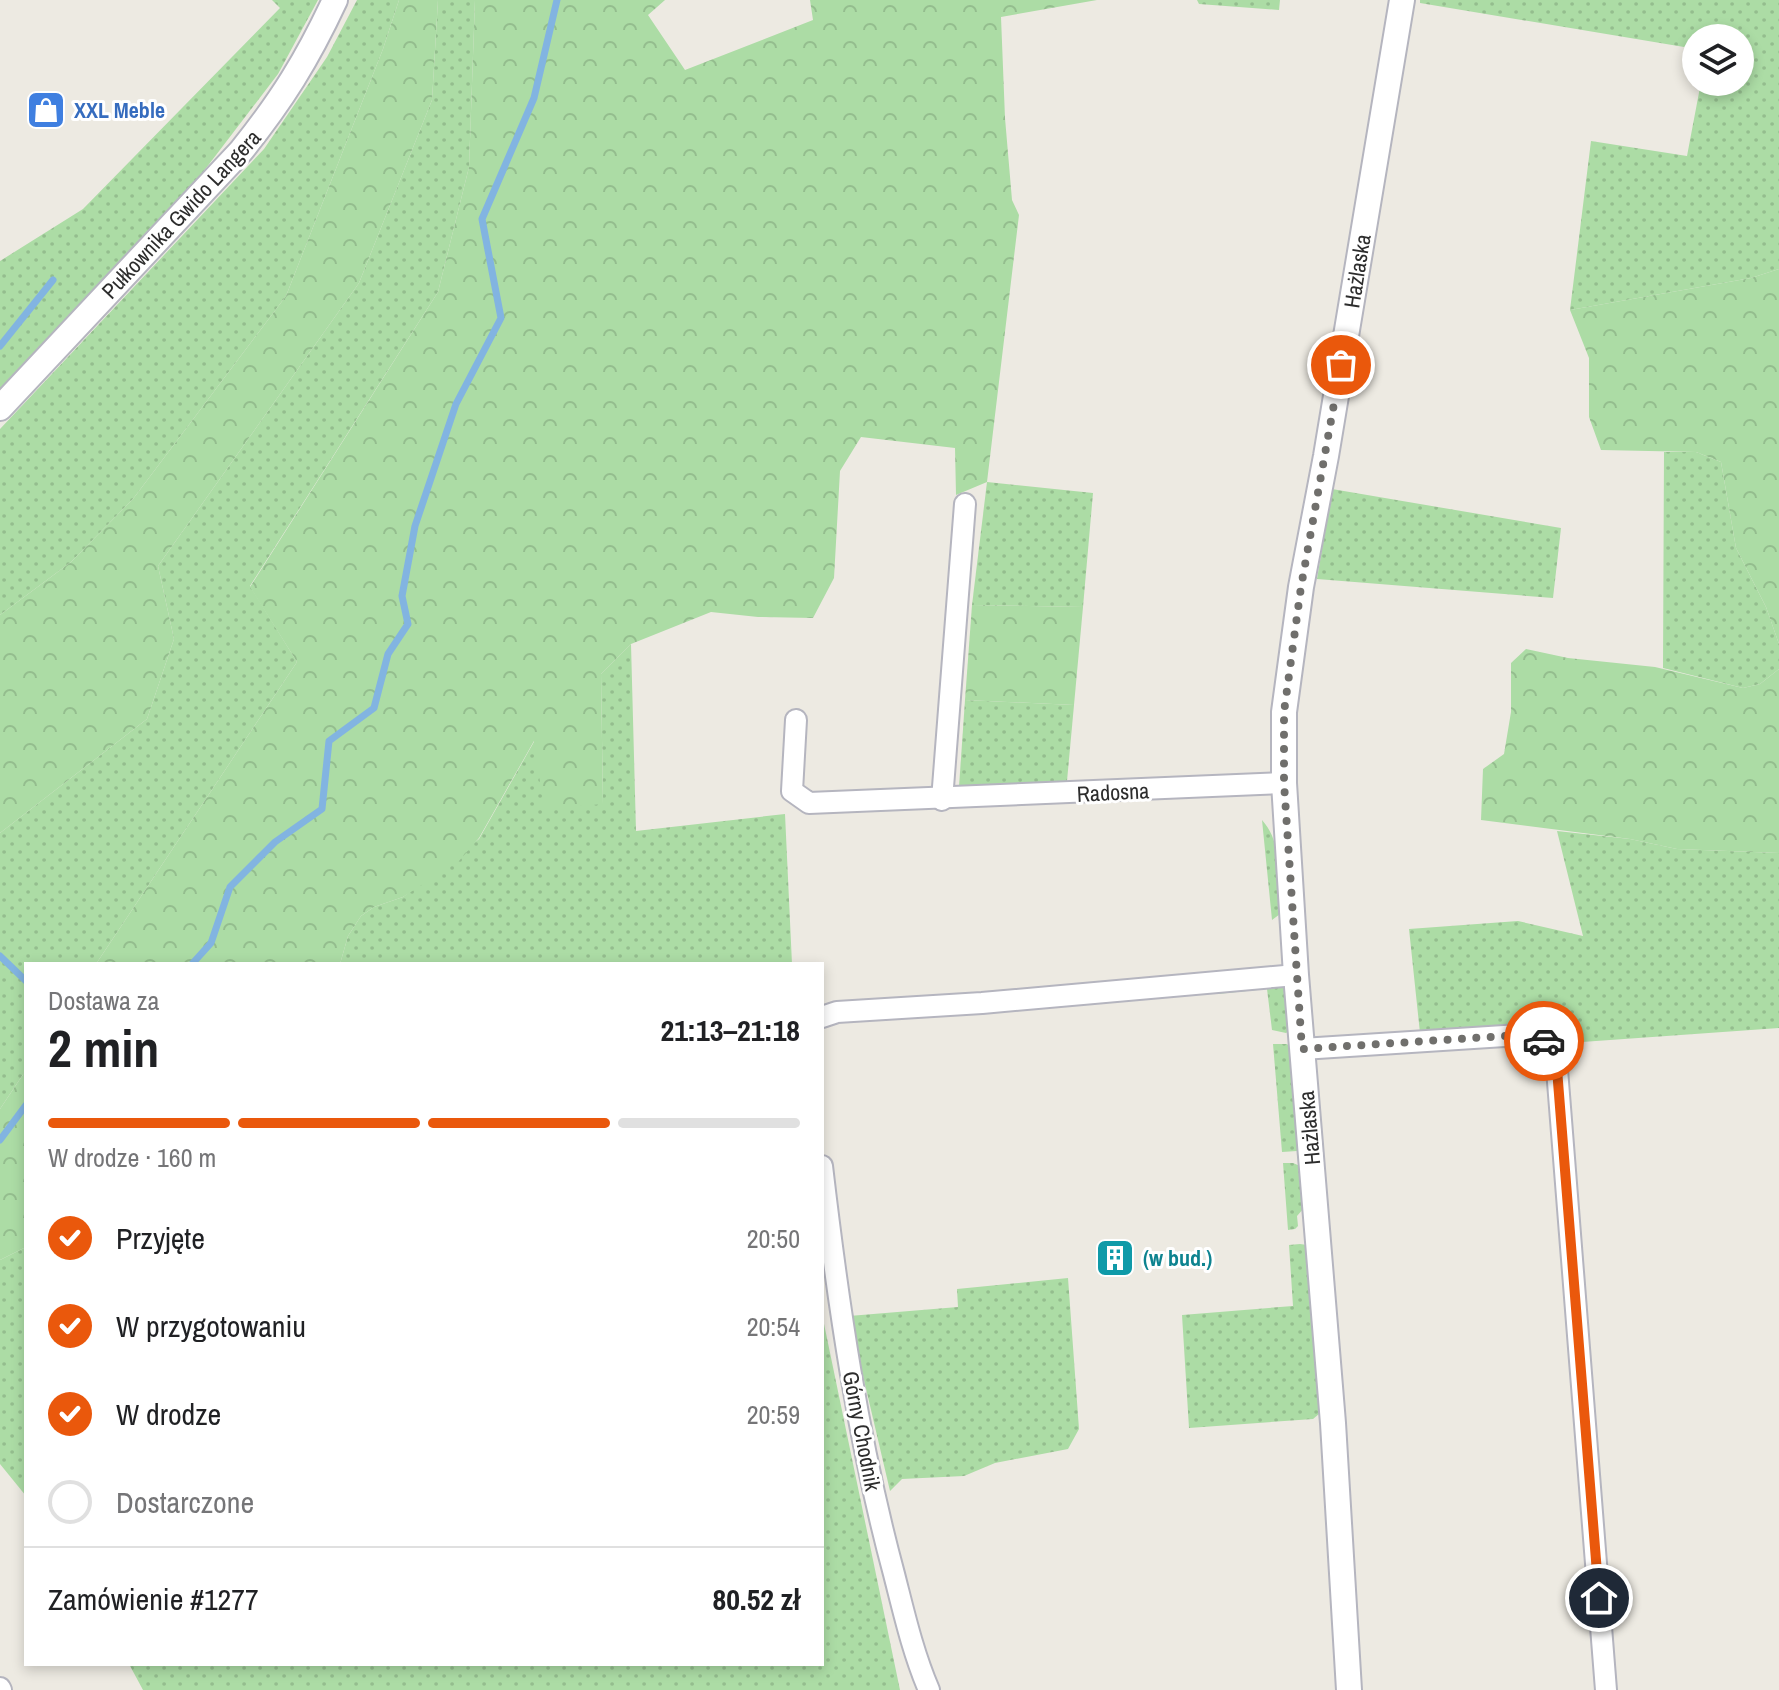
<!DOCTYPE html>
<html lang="pl">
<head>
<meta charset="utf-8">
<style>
	:root { --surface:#fff; --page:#f6f6f6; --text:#202124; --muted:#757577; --line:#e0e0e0; --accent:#ea580c }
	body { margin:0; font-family:"Archivo Narrow",sans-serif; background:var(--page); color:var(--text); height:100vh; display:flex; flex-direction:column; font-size:30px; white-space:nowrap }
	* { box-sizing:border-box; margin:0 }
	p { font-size:26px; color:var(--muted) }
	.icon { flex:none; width:44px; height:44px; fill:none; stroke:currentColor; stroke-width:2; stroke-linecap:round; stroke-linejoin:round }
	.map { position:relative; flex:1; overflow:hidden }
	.details { position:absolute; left:24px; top:962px; width:800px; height:704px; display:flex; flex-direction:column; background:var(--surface); border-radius:0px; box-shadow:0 4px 12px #0003 }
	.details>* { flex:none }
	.controls { position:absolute; left:1682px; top:24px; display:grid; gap:16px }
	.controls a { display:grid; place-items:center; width:72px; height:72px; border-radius:50%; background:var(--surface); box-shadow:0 4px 12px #0003; font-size:40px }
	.pin { position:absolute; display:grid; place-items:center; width:68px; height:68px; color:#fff; margin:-34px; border:4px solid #fff; border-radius:50%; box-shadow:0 2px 8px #0007 }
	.courier { position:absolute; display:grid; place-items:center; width:80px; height:80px; margin:-40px; border:6px solid #ea580c; border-radius:50%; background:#fff; color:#222; box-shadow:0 2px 10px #0007 }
	.overview em { font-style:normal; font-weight:700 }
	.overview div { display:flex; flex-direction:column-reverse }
	.overview { display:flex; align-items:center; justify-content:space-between; height:136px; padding:0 24px }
	h1 { font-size:52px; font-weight:700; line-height:60px }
	.bar { display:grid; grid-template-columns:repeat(4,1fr); gap:12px 8px; align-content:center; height:96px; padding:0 24px }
	.bar i { height:10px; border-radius:6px; background:var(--line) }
	.bar .on { background:var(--accent) }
	.bar p { grid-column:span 4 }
	.line { display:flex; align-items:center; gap:20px; padding:0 24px; border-top:2px solid var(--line) }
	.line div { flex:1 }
	ol { padding:0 24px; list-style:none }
	li { display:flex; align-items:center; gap:24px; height:88px }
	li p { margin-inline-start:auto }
	li .icon { padding:8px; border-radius:50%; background:var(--accent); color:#fff; stroke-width:4 }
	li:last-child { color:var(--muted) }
	li i { width:44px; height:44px; border:4px solid var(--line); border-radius:50% }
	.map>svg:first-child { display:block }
</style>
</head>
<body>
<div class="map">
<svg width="1779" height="1690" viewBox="0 0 1779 1690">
	<defs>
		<pattern id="grass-dots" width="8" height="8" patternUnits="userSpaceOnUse" patternTransform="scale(2)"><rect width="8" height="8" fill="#acdca5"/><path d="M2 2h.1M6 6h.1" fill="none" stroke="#94bd8e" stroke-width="1.8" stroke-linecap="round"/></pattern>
		<pattern id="forest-crowns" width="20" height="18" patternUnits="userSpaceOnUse" patternTransform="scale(2)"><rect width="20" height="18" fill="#acdca5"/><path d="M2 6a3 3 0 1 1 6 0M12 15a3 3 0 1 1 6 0" fill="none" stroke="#94bd8e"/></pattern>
	</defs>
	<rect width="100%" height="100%" fill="#edeae2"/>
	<g fill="url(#grass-dots)">
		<path d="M 272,0 L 318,0 L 278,74 L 200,176 L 0,389 L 0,261 L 83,209 L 280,8 Z"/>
		<path d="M 357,0 L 399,0 L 383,49 L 286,296 L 133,499 L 71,562 L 0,615 L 0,429 L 264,149 L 327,57 Z"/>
		<path d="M 438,0 L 475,0 L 469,167 L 438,292 L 250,586 L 297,662 L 96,964 L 26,964 L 26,1070 L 0,1109 L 0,833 L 147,719 L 174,639 L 158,566 L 359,283 L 432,100 Z"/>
		<path d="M 1197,0 L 1280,0 L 1279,10 L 1199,4 Z"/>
		<path d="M 1420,0 L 1779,0 L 1779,269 L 1751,278 L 1570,310 L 1591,141 L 1687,156 L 1701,82 L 1740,82 L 1740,38 L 1696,38 L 1696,49 L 1420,3 Z"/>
		<path d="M 1664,452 L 1696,452 L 1721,462 L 1736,548 L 1766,607 L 1779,644 L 1779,669 L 1760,684 L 1743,688 L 1663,668 Z"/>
		<path d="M 987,482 L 1093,493 L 1083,607 L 972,605 Z"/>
		<path d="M 1332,489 L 1561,528 L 1553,598 L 1317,579 Z"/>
		<path d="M 631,644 L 636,831 L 785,814 L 792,964 L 340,964 L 348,936 L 361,916 L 374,907 L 403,897 L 479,839 L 535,740 L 603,804 L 601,674 Z"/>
		<path d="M 965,700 L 1074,705 L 1067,781 L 977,791 L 959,787 Z"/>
		<path d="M 1262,820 C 1282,842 1279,877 1282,906 L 1280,914 L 1272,920 Z"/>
		<path d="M 1557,831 L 1630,839 L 1677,849 L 1779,853 L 1779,1028 L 1582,1042 L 1558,1038 L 1420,1033 L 1409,929 L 1518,921 L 1583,936 Z"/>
		<path d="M 1278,980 L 1288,988 L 1291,1030 L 1286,1033 L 1272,1030 L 1267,989 L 1217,994 L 1218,987 Z"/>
		<path d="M 1273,1044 L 1287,1044 L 1292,1049 L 1300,1147 L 1297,1151 L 1282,1152 Z"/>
		<path d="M 1283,1163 L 1293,1163 L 1300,1166 L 1304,1208 L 1297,1216 L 1298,1226 L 1295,1229 L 1288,1230 Z"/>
		<path d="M 1300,1244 L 1307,1245 L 1319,1414 L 1313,1419 L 1189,1428 L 1182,1315 L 1293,1306 L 1289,1245 Z"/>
		<path d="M 26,1247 L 26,1496 L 0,1464 L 0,1260 Z"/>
		<path d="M 1068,1278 L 1079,1429 L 1068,1449 L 995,1463 L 964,1476 L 902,1479 L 890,1491 L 849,1316 L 958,1307 L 957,1289 Z"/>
		<path d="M 823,1319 L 900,1690 L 143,1690 L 129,1664 L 822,1664 Z"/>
	</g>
	<g fill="url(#forest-crowns)">
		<path d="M 399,0 L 438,0 L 432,100 L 359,283 L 158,566 L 174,639 L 147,719 L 0,833 L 0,615 L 71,562 L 133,499 L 286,296 L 383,49 Z"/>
		<path d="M 475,0 L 665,0 L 648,15 L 685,70 L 813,20 L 810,0 L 1097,0 L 1001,17 L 1005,118 L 1012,200 L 1019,215 L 987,482 L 956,495 L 955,448 L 861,437 L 840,471 L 834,578 L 813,618 L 758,617 L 711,612 L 631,644 L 601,674 L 603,804 L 544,809 L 534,741 L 479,838 L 459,861 L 403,897 L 374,907 L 361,916 L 348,936 L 340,964 L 96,964 L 297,662 L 250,587 L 438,292 L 469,167 Z"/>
		<path d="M 1779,269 L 1779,644 L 1766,607 L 1736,548 L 1721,462 L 1696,452 L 1601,450 L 1589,417 L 1589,358 L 1570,310 L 1751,278 Z"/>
		<path d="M 972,605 L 1083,607 L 1074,705 L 965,700 Z"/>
		<path d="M 1526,649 L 1568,658 L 1655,667 L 1743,688 L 1760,684 L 1779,669 L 1779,853 L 1677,849 L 1630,839 L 1481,820 L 1483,769 L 1504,754 L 1511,712 L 1511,663 Z"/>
		<path d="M 26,1070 L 26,1247 L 0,1260 L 0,1109 Z"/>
	</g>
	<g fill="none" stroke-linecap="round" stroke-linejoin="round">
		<g stroke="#82b4e1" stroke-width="7">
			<path d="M 0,346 L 53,280"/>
			<path d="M 0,956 L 26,981"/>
			<path d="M 192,964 L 211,943 L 230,887 L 275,842 L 322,809 L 329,741 L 374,708 L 388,654 L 408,624 L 402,596 L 415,526 L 456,404 L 501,318 L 482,219 L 534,98 L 557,0"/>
			<path d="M 0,1140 L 26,1105"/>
		</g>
		<defs>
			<g id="minor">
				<path d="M 796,720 L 792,791 L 809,803 L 1284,783"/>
				<path d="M 942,800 L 965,504"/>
				<path d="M 822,1017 L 837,1012 L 982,1003 L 1296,975"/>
				<path d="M 1302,1049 L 1520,1035 L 1555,1044 L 1606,1690"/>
				<path d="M 822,1166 C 838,1303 858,1441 894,1574 C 904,1613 913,1653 929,1690"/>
				<path d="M 0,1688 L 1,1690"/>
			</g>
			<g id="tertiary">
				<path d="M 0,408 L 241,151 C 282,100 307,60 335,0"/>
				<path d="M 1349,1690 L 1333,1423 L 1296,975 L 1284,783 L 1284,712 L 1301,587 L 1326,456 L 1402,0"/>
			</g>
		</defs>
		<use href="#minor" stroke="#b5b5bf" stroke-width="24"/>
		<use href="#tertiary" stroke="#b5b5bf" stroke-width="28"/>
		<use href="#minor" stroke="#fff" stroke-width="20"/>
		<use href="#tertiary" stroke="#fff" stroke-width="24"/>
	</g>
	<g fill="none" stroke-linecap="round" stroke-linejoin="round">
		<path stroke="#706f6c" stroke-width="8" stroke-dasharray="0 14.4" d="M 1341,365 L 1301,587 L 1284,712 L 1284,783 L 1302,1049 L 1520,1035 L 1544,1041"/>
		<path stroke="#ea580c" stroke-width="10" d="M 1544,1041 L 1555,1044 L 1599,1598"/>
	</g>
	<defs>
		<symbol id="shop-square" viewBox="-11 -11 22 22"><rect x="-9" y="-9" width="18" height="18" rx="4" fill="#3f7fe0" stroke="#fff"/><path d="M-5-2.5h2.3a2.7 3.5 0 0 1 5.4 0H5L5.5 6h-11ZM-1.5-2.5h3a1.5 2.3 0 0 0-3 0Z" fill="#fff"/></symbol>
		<symbol id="building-square" viewBox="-11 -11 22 22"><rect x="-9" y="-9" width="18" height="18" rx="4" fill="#0f9aa8" stroke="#fff"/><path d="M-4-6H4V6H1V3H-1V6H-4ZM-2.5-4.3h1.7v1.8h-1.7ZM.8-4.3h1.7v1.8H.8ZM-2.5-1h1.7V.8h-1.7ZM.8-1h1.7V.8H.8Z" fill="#fff"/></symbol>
	</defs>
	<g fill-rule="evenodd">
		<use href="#shop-square" x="24" y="88" width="44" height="44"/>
		<use href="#building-square" x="1093" y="1236" width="44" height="44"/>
	</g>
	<g text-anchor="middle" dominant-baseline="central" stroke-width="6" stroke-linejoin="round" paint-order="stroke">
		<g font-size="22" font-weight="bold" fill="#366cbe" stroke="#fff" text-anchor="start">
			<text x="74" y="110">XXL Meble</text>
		</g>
		<g font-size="22" fill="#2d2d2d" stroke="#fff">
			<text transform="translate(181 214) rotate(-47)">Pułkownika Gwido Langera</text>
			<text transform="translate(1357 271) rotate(-81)">Hażlaska</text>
			<text transform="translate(1113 792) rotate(-3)">Radosna</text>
			<text transform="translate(1309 1128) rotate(-95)">Hażlaska</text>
			<text transform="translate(862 1431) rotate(79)">Górny Chodnik</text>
		</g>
		<g font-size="22" font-weight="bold" fill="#0d838f" stroke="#fff" text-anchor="start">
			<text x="1143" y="1258">(w bud.)</text>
		</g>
	</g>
</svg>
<div class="controls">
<a><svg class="icon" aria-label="layers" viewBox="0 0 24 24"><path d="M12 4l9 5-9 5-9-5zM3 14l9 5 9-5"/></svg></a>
</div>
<div class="pin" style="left:1341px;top:365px;background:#ea580c"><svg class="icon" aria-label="bag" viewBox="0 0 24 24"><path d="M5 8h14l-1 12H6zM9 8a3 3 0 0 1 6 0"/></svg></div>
<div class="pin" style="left:1599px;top:1598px;background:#1f2937"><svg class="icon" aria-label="home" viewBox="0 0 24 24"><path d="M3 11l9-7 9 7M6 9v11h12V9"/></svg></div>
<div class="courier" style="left:1544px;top:1041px"><svg class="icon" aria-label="car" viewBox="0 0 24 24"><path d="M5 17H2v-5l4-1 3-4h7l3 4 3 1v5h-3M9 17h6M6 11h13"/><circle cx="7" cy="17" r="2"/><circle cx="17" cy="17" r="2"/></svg></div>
<section class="details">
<div class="overview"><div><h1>2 min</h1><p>Dostawa za</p></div><em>21:13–21:18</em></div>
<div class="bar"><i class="on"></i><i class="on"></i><i class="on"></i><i></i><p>W drodze · 160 m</p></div>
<ol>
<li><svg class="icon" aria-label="check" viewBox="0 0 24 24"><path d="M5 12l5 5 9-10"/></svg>Przyjęte<p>20:50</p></li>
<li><svg class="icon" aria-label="check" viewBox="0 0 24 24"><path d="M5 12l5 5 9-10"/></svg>W przygotowaniu<p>20:54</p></li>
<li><svg class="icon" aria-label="check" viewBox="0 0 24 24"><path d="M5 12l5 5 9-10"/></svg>W drodze<p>20:59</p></li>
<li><i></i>Dostarczone</li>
</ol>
<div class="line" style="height:104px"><div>Zamówienie #1277</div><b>80.52 zł</b></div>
</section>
</div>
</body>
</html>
